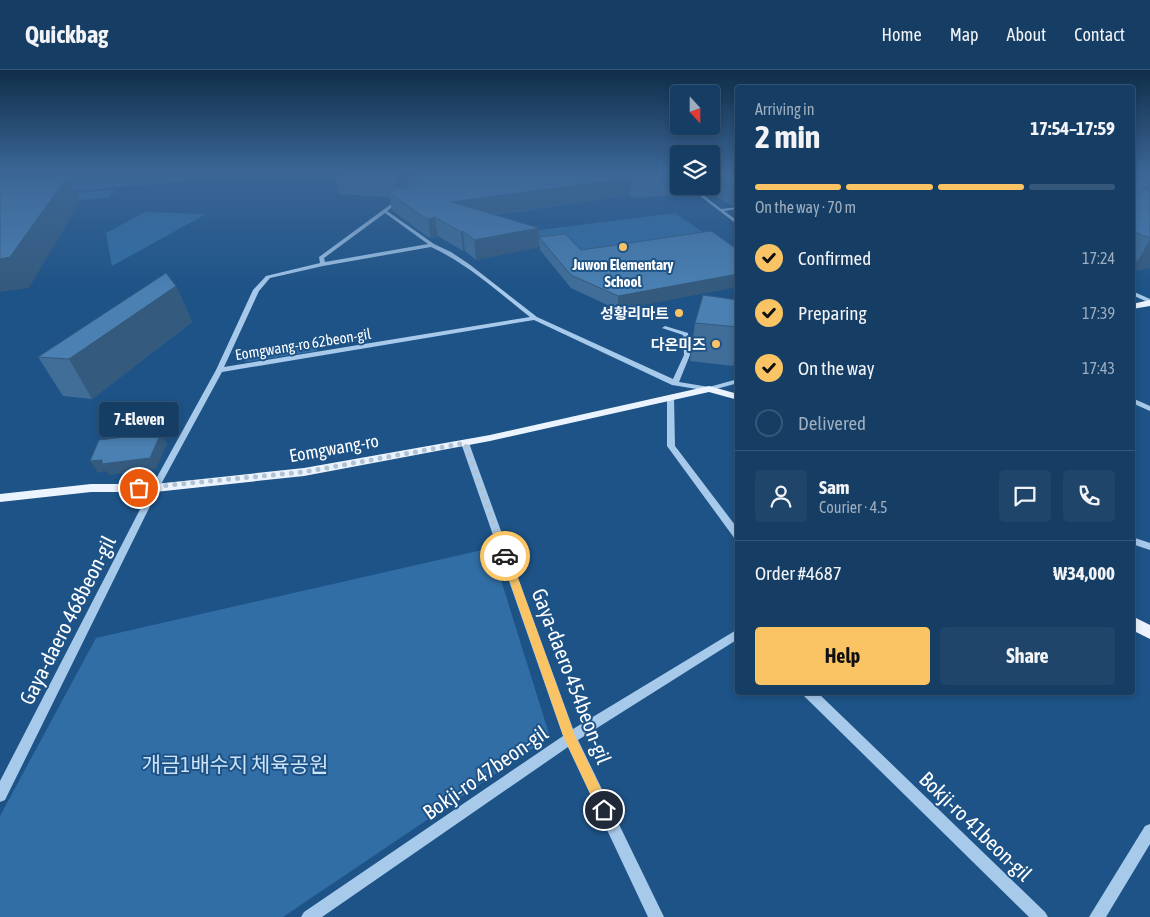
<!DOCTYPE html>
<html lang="en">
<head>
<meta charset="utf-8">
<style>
	:root { --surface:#163e65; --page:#1f456b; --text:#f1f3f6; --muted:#9eaebf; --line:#355779; --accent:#fac465 }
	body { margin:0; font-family:"Asap Condensed","Noto Sans KR",sans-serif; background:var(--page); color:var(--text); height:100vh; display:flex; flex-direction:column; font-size:19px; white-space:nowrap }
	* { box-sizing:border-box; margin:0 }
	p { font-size:16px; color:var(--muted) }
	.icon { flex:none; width:28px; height:28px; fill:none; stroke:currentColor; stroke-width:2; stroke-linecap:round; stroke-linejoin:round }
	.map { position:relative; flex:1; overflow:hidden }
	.side { position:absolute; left:735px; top:15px; width:400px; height:610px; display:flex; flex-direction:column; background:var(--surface); border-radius:5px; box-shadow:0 2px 8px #0003,0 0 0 1px var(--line) }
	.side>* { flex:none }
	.needle { width:32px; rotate:159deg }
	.tools { position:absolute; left:670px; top:15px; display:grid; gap:10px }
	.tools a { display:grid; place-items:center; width:50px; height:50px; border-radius:5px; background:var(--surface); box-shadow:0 2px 8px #0003,0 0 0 1px var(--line); font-size:25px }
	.pin { position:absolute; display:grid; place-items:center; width:42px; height:42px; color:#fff; margin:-21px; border:2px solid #fff; border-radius:50%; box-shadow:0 1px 5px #0007 }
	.courier { position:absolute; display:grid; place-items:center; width:50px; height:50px; margin:-25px; border:4px solid #fac465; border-radius:50%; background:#fff; color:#222; box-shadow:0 1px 6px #0007 }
	.bubble { position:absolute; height:35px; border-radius:5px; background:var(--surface); box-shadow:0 2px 8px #0003,0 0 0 1px var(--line); font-size:16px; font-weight:700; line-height:35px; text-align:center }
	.headline em { font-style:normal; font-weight:700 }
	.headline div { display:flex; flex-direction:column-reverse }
	.headline { display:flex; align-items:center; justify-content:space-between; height:85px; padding:0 20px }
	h1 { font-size:32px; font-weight:700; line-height:38px }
	.bar { display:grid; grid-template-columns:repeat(4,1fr); gap:8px 5px; align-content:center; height:60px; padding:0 20px }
	.bar i { height:6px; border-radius:4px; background:var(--line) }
	.bar .current { background:var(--accent) }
	.bar p { grid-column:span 4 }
	.line { display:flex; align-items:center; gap:12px; padding:0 20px; border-top:1px solid var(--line) }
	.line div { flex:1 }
	.round { display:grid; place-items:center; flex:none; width:52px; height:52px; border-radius:5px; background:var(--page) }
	ol { padding:0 20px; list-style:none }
	li { display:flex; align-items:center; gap:15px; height:55px }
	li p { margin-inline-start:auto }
	li .icon { padding:5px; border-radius:50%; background:var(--accent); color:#111; stroke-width:4 }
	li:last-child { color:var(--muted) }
	li i { width:28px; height:28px; border:2px solid var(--line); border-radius:50% }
	.button { display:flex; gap:10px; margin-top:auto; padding:10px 20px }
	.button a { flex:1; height:58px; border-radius:5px; background:var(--accent); color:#111; font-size:20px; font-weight:700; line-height:58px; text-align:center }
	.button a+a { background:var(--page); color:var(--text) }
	header { display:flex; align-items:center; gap:30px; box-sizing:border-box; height:70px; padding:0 25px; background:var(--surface); border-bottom:1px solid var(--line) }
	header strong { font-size:24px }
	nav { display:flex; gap:28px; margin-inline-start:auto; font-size:18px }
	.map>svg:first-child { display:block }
</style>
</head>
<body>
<header>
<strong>Quickbag</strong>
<nav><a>Home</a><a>Map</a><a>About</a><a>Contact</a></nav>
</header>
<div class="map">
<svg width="1150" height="847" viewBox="0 0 1150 847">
	<rect width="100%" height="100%" fill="#1e5387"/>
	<g fill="#316ea5">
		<path d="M 0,102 L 288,102 L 75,121 L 0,137 Z"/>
		<path d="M 115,120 L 109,128 L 49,132 L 72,123 Z"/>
		<path d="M 145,142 L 206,144 L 112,196 L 106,163 Z"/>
		<path d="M 675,143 L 704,163 L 578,181 L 570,172 L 536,176 L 524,162 Z"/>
		<path d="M 317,270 L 317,281 L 246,292 L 232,282 Z"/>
		<path d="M 491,478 L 550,667 L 283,847 L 0,847 L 0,746 L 96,568 Z"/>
	</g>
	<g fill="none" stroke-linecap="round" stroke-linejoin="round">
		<g fill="#a7caeb" fill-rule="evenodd">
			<path d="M 687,116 L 692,116 L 721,139 L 738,137 L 738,139 L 724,141 L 738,151 L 738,155 Z"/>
			<path d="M 398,129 L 402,130 L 387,141 L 434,174 L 451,182 L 469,194 L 537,247 L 673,309 L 684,285 L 683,265 L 662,258 L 665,256 L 688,263 L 690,285 L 679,312 L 709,317 L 738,309 L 738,313 L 709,321 L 672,315 L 534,250 L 222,302 L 159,418 L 5,730 L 0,732 L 0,711 L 151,418 L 216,300 L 253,220 L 266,206 L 320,193 L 319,187 ZM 385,143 L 428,174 L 325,192 L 324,188 ZM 431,177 C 468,194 498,222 530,247 L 224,297 L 259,221 L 270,208 L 323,196 Z"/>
			<path d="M 1132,221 L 1150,229 L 1150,233 L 1132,225 Z"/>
			<path d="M 667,326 L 673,326 L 674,328 L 675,376 L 738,459 L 738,470 L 735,469 L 667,376 Z"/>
			<path d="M 1132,328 L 1150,336 L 1150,341 L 1132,333 Z"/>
			<path d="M 462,371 L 465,371 L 469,373 L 573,659 L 738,559 L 738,569 L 578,670 L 664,847 L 648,847 L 568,677 L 322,847 L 301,847 L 304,842 L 563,666 L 461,373 Z"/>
			<path d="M 1132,467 L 1150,473 L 1150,480 L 1132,474 Z"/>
			<path d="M 802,622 L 817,622 L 1045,842 L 1048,847 L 1029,847 L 804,626 Z"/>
			<path d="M 1150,754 L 1150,774 L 1106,847 L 1089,847 L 1145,756 Z"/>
		</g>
		<g fill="#ebf4fe" fill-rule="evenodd">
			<path d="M 1150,230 L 1150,236 L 1132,239 L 1132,234 Z"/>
			<path d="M 709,316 L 738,324 L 738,330 L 709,322 L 490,371 L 304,406 L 155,422 L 91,422 L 0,432 L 0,424 L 91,414 L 155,414 L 304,398 L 490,365 Z"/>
			<path d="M 1132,546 L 1150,555 L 1150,569 L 1132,560 Z"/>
		</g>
	</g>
	<g fill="#406e99">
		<path d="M 679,102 L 679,116 L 695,116 L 694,124 L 633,128 L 630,125 L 494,145 L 539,177 L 476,190 L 465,181 L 463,181 L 438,166 L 430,168 L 425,165 L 392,140 L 389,127 L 339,124 L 335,107 Z"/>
		<path d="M 711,102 L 738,102 L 738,136 L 732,136 L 710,123 L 704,123 L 695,116 L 711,116 Z"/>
		<path d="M 1132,102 L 1150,102 L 1150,198 L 1133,201 Z"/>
		<path d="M 539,167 L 581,180 L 738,180 L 618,240 L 571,218 L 540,180 Z"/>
		<path d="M 176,216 L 192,252 L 92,329 L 63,326 L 38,287 Z"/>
		<path d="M 738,230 L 738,279 L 733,296 L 690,291 L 695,253 Z"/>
	</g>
	<g fill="#345a7d">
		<path d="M 408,102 L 427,102 L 417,111 L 407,110 L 408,120 L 399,127 L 396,110 Z"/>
		<path d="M 68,106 L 80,132 L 29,218 L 0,222 L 0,189 Z"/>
		<path d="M 631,108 L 630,125 L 454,150 L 452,132 Z"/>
		<path d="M 705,116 L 711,116 L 710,123 L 704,123 Z"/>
		<path d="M 435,147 L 438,166 L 430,168 L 428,149 Z"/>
		<path d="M 539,158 L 539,177 L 476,190 L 474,170 Z"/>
		<path d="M 463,161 L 465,181 L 463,181 L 461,162 Z"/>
		<path d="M 1150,170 L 1150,198 L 1132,201 L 1132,193 L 1137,192 Z"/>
		<path d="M 738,204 L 738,217 L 618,240 L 618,226 Z"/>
		<path d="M 176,216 L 192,252 L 92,329 L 69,289 Z"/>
		<path d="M 738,273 L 738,279 L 733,296 Z"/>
		<path d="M 161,363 L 167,374 L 156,399 L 109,405 L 106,401 L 98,403 L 90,391 L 102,390 Z"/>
	</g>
	<g fill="#4a80b2" stroke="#345a7d">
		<path d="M 343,102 L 408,102 L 396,110 L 335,107 Z"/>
		<path d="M 419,102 L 679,102 L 679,108 L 634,110 L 631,108 L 452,132 L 539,158 L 474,170 L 463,161 L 461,162 L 435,147 L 428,149 L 422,146 L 389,123 L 397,117 L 405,119 L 417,111 L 407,110 Z"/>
		<path d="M 711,102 L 738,102 L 738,118 L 734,118 L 711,106 Z"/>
		<path d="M 1132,102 L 1150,102 L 1150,106 L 1147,105 L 1147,110 L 1150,111 L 1150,116 L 1143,118 L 1150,120 L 1150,168 L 1132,161 Z"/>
		<path d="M 68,106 L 10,187 L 0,189 L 0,110 Z"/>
		<path d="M 711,161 L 738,180 L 738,204 L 618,226 L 571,205 L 539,167 L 565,164 L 581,180 Z"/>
		<path d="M 1132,189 L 1139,191 L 1132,193 Z"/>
		<path d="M 166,203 L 176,216 L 69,289 L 38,287 Z"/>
		<path d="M 703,225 L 738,230 L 738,257 L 695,253 Z"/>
		<path d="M 161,363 L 150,388 L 102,394 L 102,390 L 90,391 L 99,370 Z"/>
	</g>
	<linearGradient id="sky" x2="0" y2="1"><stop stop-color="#102e4a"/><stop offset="0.46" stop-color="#3b6696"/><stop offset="1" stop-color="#3b6696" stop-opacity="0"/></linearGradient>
	<rect width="1150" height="220" fill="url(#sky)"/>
	<path fill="#fac465" d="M 505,482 L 510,486 L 575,666 L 611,740 L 609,744 L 604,746 L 600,744 L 564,668 L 501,486 Z"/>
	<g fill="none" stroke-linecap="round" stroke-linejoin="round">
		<path stroke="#b0c3d5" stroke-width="5" stroke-dasharray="0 9" d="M 139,418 L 304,402 L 465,373 L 505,486"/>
	</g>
	<g fill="#fac465" stroke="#1e5387" stroke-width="2">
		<circle cx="623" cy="177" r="5"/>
		<circle cx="679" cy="243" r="5"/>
		<circle cx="716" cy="274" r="5"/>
	</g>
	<g text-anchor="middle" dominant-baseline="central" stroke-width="4" stroke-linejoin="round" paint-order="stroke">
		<g font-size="15" font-weight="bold" fill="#fff" stroke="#1e5387" text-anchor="end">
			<text x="623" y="194" text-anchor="middle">Juwon Elementary<tspan x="623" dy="17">School</tspan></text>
			<text x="669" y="243">성황리마트</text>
			<text x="706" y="274">다온미즈</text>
		</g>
		<g font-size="15" fill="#fff" stroke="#1e5387">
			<text transform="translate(303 274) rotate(-9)">Eomgwang-ro 62beon-gil</text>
		</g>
		<g font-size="18" fill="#fff" stroke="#1e5387">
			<text transform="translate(334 378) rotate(-10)">Eomgwang-ro</text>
		</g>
		<g font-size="21" fill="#fff" stroke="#1e5387">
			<text transform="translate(67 550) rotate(-63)">Gaya-daero 468beon-gil</text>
			<text transform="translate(572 606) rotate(69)">Gaya-daero 454beon-gil</text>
			<text transform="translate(485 702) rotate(-35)">Bokji-ro 47beon-gil</text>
			<text transform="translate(976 756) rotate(44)">Bokji-ro 41beon-gil</text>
		</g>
		<g font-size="21" fill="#cce3f8" stroke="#1e5387">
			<text x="235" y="694">개금1배수지 체육공원</text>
		</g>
	</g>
</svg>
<div class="tools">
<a><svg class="needle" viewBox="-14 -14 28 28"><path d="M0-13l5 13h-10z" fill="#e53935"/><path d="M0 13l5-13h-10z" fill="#9eaebf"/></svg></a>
<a><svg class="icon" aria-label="layers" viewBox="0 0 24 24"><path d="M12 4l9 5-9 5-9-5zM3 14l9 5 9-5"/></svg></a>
</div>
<div class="pin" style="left:139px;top:418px;background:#ea580c"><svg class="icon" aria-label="bag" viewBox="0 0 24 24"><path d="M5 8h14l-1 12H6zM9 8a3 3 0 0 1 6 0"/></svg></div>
<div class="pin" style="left:604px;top:740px;background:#1f2937"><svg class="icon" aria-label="home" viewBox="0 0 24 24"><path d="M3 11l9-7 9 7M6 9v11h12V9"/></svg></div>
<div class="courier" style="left:505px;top:486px"><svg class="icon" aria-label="car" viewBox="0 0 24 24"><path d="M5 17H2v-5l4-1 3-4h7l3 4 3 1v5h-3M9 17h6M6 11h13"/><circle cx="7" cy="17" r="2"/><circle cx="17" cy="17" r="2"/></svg></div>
<div class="bubble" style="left:99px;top:332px;width:80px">7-Eleven</div>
<section class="side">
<div class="headline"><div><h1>2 min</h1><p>Arriving in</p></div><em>17:54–17:59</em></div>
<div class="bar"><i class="current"></i><i class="current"></i><i class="current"></i><i></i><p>On the way · 70 m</p></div>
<ol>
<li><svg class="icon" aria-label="check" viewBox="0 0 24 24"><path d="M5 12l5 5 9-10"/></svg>Confirmed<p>17:24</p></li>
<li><svg class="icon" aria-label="check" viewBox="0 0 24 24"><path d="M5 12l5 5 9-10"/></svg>Preparing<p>17:39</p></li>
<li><svg class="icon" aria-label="check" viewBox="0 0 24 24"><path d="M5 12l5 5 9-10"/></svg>On the way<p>17:43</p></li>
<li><i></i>Delivered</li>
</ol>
<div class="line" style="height:90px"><a class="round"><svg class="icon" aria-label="person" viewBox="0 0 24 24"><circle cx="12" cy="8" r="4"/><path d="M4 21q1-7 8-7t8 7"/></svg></a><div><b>Sam</b><p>Courier · 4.5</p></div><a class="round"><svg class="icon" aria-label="chat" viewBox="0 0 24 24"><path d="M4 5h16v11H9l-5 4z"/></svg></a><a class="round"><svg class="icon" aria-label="phone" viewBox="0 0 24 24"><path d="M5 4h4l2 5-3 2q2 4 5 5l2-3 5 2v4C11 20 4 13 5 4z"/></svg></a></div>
<div class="line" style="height:65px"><div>Order #4687</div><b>₩34,000</b></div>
<div class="button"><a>Help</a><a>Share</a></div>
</section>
</div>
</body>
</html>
